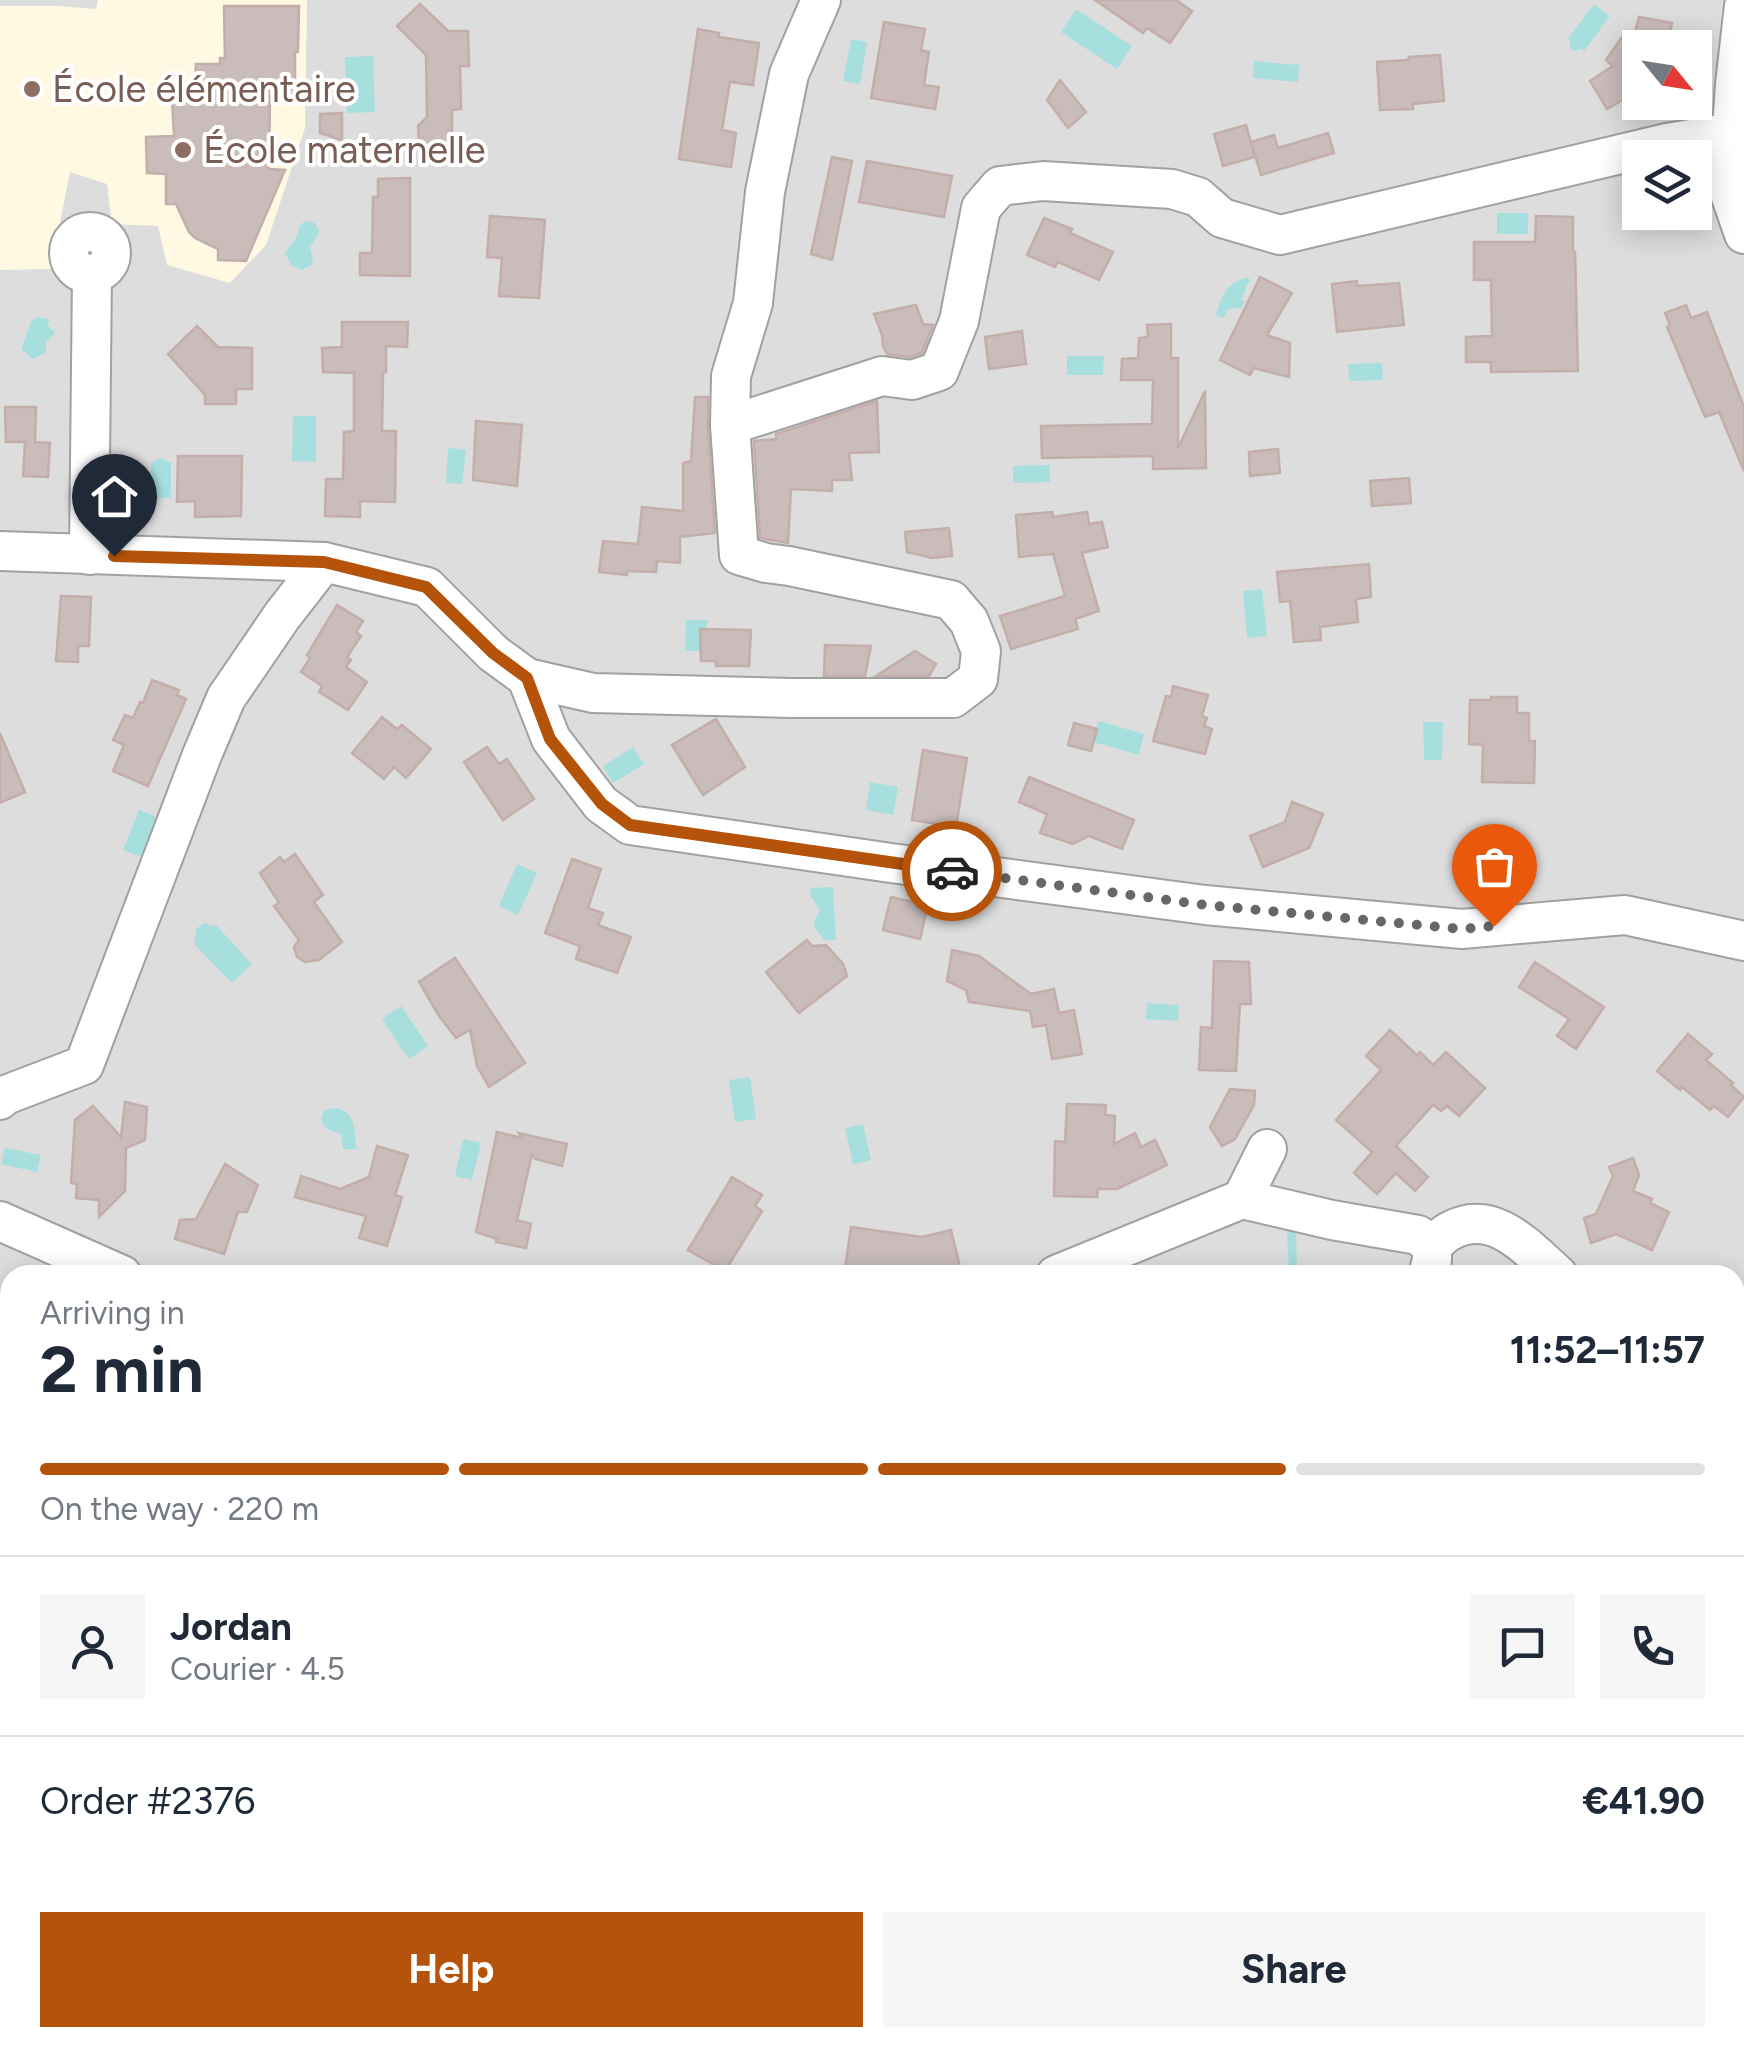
<!DOCTYPE html>
<html lang="en">
<head>
<meta charset="utf-8">
<style>
	:root { --surface:#fff; --page:#f6f6f7; --text:#1f2937; --muted:#747a83; --line:#e0e1e3; --accent:#b45309 }
	body { margin:0; font-family:Figtree,sans-serif; background:var(--page); color:var(--text); height:100vh; display:flex; flex-direction:column; font-size:38px; white-space:nowrap }
	* { box-sizing:border-box; margin:0 }
	p { font-size:32px; color:var(--muted) }
	.icon { flex:none; width:55px; height:55px; fill:none; stroke:currentColor; stroke-width:2; stroke-linecap:round; stroke-linejoin:round }
	.map { position:relative; flex:1; overflow:hidden }
	.side { position:absolute; left:0px; top:1265px; width:1745px; height:782px; display:flex; flex-direction:column; background:var(--surface); border-radius:30px 30px 0 0; box-shadow:0 5px 25px #0003 }
	.side>* { flex:none }
	.needle { width:65px; rotate:120deg }
	.controls { position:absolute; left:1622px; top:30px; display:grid; gap:20px }
	.controls a { display:grid; place-items:center; width:90px; height:90px; border-radius:0px; background:var(--surface); box-shadow:0 5px 25px #0003; font-size:50px }
	.pin { position:absolute; display:grid; place-items:center; width:85px; height:85px; color:#fff; margin:-102px -42px; border-radius:50% 50% 50% 0; rotate:-45deg; box-shadow:0 0 10px #0007 }
	.pin .icon { rotate:45deg }
	.courier { position:absolute; display:grid; place-items:center; width:100px; height:100px; margin:-50px; border:8px solid #b45309; border-radius:50%; background:#fff; color:#222; box-shadow:0 2px 12px #0007 }
	.overview em { font-style:normal; font-weight:700 }
	.overview div { display:flex; flex-direction:column-reverse }
	.overview { display:flex; align-items:center; justify-content:space-between; height:170px; padding:0 40px }
	h1 { font-size:65px; font-weight:700; line-height:75px }
	.bar { display:grid; grid-template-columns:repeat(4,1fr); gap:15px 10px; align-content:center; height:120px; padding:0 40px }
	.bar i { height:12px; border-radius:8px; background:var(--line) }
	.bar .on { background:var(--accent) }
	.bar p { grid-column:span 4 }
	.line { display:flex; align-items:center; gap:25px; padding:0 40px; border-top:2px solid var(--line) }
	.line div { flex:1 }
	.round { display:grid; place-items:center; flex:none; width:105px; height:105px; border-radius:0px; background:var(--page) }
	.action { display:flex; gap:20px; margin-top:auto; padding:20px 40px }
	.action a { flex:1; height:115px; border-radius:0px; background:var(--accent); color:#fff; font-size:40px; font-weight:700; line-height:115px; text-align:center }
	.action a+a { background:var(--page); color:var(--text) }
	.map>svg:first-child { display:block }
</style>
</head>
<body>
<div class="map">
<svg width="1744" height="2047" viewBox="0 0 1744 2047">
	<rect width="100%" height="100%" fill="#f1ebe7"/>
	<path fill="#deddde" fill-rule="evenodd" d="M 0,0 L 1744,0 L 1744,2047 L 0,2047 ZM 1640,48 L 1695,48 L 1695,102 L 1640,102 ZM 1640,158 L 1695,158 L 1695,212 L 1640,212 ZM 10,1275 L 1735,1275 L 1735,2038 L 10,2038 Z"/>
	<path fill="#fff8e2" d="M 98,0 L 307,0 L 305,128 L 266,245 L 230,283 L 167,265 L 158,226 L 112,224 L 107,184 L 70,172 L 51,269 L 0,270 L 0,6 L 58,6 L 96,9 Z"/>
	<path fill="#e0e0e0" d="M 1362,2038 L 1451,2038 L 1466,2047 L 1362,2047 Z"/>
	<g fill="#a6dfde">
		<path d="M 1594,4 L 1610,16 L 1584,51 L 1581,49 L 1574,51 L 1570,48 L 1570,40 L 1568,38 Z"/>
		<path d="M 1076,9 L 1132,46 L 1117,69 L 1061,32 Z"/>
		<path d="M 851,39 L 867,42 L 860,84 L 843,81 Z"/>
		<path d="M 373,56 L 375,112 L 347,113 L 345,57 Z"/>
		<path d="M 1254,61 L 1299,65 L 1298,82 L 1253,78 Z"/>
		<rect x="1497" y="213" width="31" height="21"/>
		<path d="M 309,221 L 316,224 L 319,232 L 310,248 L 313,260 L 311,265 L 302,270 L 292,266 L 285,253 C 289,248 293,243 296,238 C 301,229 296,223 309,221 Z"/>
		<path d="M 1246,278 L 1250,279 L 1241,300 L 1245,301 L 1241,308 L 1228,309 L 1224,318 L 1216,315 C 1221,296 1226,283 1246,278 Z"/>
		<path d="M 38,317 L 49,319 L 48,325 L 55,333 L 46,342 L 46,352 L 33,359 L 22,350 C 22,344 29,329 31,321 Z"/>
		<path d="M 1067,356 L 1104,356 L 1103,375 L 1067,375 Z"/>
		<path d="M 1382,363 L 1383,380 L 1349,381 L 1348,364 Z"/>
		<path d="M 293,416 L 316,416 L 316,462 L 292,461 Z"/>
		<path d="M 448,448 L 466,450 L 462,484 L 446,483 Z"/>
		<path d="M 161,458 L 171,463 L 171,498 L 152,498 L 151,463 Z"/>
		<path d="M 1050,465 L 1050,482 L 1013,483 L 1013,466 Z"/>
		<path d="M 1262,589 L 1267,636 L 1247,638 L 1243,591 Z"/>
		<path d="M 686,620 L 708,620 L 701,651 L 685,651 Z"/>
		<path d="M 1099,721 L 1144,734 L 1139,755 L 1093,742 Z"/>
		<path d="M 1423,722 L 1443,722 L 1442,760 L 1424,760 Z"/>
		<path d="M 633,747 L 644,764 L 613,783 L 603,766 Z"/>
		<path d="M 870,782 L 898,787 L 893,815 L 866,810 Z"/>
		<path d="M 139,810 L 157,817 L 142,857 L 123,850 Z"/>
		<path d="M 517,864 L 537,873 L 518,915 L 499,906 Z"/>
		<path d="M 833,887 L 836,940 L 824,940 L 814,927 C 817,907 826,916 811,897 L 810,888 Z"/>
		<path d="M 205,923 L 211,926 L 215,924 L 252,964 L 232,983 L 194,944 L 197,928 Z"/>
		<path d="M 1147,1003 L 1179,1005 L 1178,1021 L 1146,1019 Z"/>
		<path d="M 401,1006 L 428,1046 L 409,1059 L 382,1019 Z"/>
		<path d="M 750,1077 L 756,1119 L 735,1122 L 729,1080 Z"/>
		<path d="M 334,1108 C 358,1111 353,1131 357,1149 L 343,1149 L 341,1134 C 331,1130 323,1130 321,1117 L 325,1110 Z"/>
		<path d="M 863,1124 L 871,1160 L 853,1164 L 845,1128 Z"/>
		<path d="M 463,1139 L 481,1143 L 472,1180 L 455,1176 Z"/>
		<path d="M 5,1148 L 41,1155 L 37,1172 L 1,1164 Z"/>
		<path d="M 1296,1228 L 1297,1275 L 1289,1275 L 1287,1230 Z"/>
		<path d="M 1588,2038 L 1632,2038 L 1631,2045 L 1590,2047 Z"/>
	</g>
	<g fill="#c9bcba" stroke="#c3aea9" stroke-width="2.5">
		<path d="M 1095,0 L 1176,0 L 1192,11 L 1170,43 L 1147,28 L 1143,33 Z"/>
		<path d="M 420,4 L 448,31 L 468,31 L 469,66 L 460,66 L 461,109 L 452,110 L 452,143 L 419,143 L 418,126 L 427,117 L 426,55 L 397,26 Z"/>
		<path d="M 224,6 L 299,6 L 298,52 L 295,52 L 295,97 L 270,97 L 269,169 L 285,170 L 246,261 L 218,260 L 218,249 L 195,238 L 189,232 L 176,204 L 166,204 L 166,174 L 147,173 L 146,137 L 174,136 L 172,100 L 174,99 L 174,90 L 195,90 L 196,64 L 220,64 L 220,58 L 225,58 Z"/>
		<path d="M 1639,17 L 1672,23 L 1667,48 L 1640,48 L 1640,93 L 1638,91 L 1607,109 L 1590,81 L 1613,66 L 1606,60 L 1626,31 L 1634,36 Z"/>
		<path d="M 884,22 L 925,29 L 921,50 L 929,52 L 924,85 L 939,87 L 935,109 L 871,98 Z"/>
		<path d="M 698,29 L 719,33 L 719,37 L 759,43 L 753,85 L 730,82 L 722,130 L 736,133 L 731,167 L 679,159 Z"/>
		<path d="M 1440,55 L 1444,101 L 1413,104 L 1413,109 L 1380,110 L 1377,62 L 1408,60 L 1409,57 Z"/>
		<path d="M 1060,80 L 1086,112 L 1068,128 L 1047,100 Z"/>
		<path d="M 342,113 L 342,140 L 320,133 L 320,114 Z"/>
		<path d="M 1246,125 L 1255,157 L 1223,166 L 1214,134 Z"/>
		<path d="M 1328,133 L 1334,153 L 1261,175 L 1251,142 L 1274,135 L 1278,148 Z"/>
		<path d="M 832,157 L 852,161 L 832,260 L 811,254 Z"/>
		<path d="M 867,161 L 952,176 L 944,217 L 859,202 Z"/>
		<path d="M 410,178 L 410,276 L 360,275 L 360,253 L 372,253 L 373,197 L 378,197 L 378,179 Z"/>
		<path d="M 490,216 L 545,220 L 539,298 L 499,296 L 502,258 L 487,257 Z"/>
		<path d="M 1536,216 L 1573,217 L 1573,251 L 1575,252 L 1578,371 L 1491,372 L 1491,362 L 1466,362 L 1466,337 L 1492,336 L 1491,280 L 1474,280 L 1474,242 L 1535,242 Z"/>
		<path d="M 1044,218 L 1072,229 L 1070,233 L 1113,252 L 1099,280 L 1058,262 L 1055,267 L 1027,255 Z"/>
		<path d="M 1260,277 L 1292,293 L 1267,335 L 1290,343 L 1289,377 L 1254,368 L 1250,375 L 1220,360 Z"/>
		<path d="M 1357,281 L 1357,286 L 1399,283 L 1404,325 L 1337,332 L 1332,284 Z"/>
		<path d="M 916,305 L 923,324 L 933,325 L 922,353 L 910,357 L 887,354 L 883,346 L 882,335 L 874,314 Z"/>
		<path d="M 1686,305 L 1691,318 L 1707,312 L 1744,407 L 1744,471 L 1719,412 L 1705,417 L 1667,327 L 1670,325 L 1665,313 Z"/>
		<path d="M 342,322 L 408,322 L 407,347 L 386,346 L 386,372 L 383,373 L 382,431 L 396,431 L 395,502 L 360,501 L 360,517 L 325,516 L 326,479 L 343,479 L 344,432 L 354,431 L 354,373 L 323,372 L 322,348 L 342,347 Z"/>
		<path d="M 1171,324 L 1171,358 L 1178,358 L 1178,448 L 1205,391 L 1206,468 L 1153,469 L 1153,456 L 1042,458 L 1041,426 L 1152,424 L 1153,380 L 1121,380 L 1122,359 L 1138,358 L 1139,338 L 1148,337 L 1147,325 Z"/>
		<path d="M 197,326 L 218,347 L 252,348 L 252,389 L 236,389 L 236,404 L 205,404 L 205,395 L 168,354 Z"/>
		<path d="M 1022,331 L 1026,364 L 989,369 L 985,337 Z"/>
		<path d="M 695,397 L 708,397 L 708,427 L 715,533 L 680,537 L 680,563 L 657,561 L 656,572 L 627,571 L 627,575 L 599,572 L 603,541 L 638,544 L 642,507 L 683,511 L 683,463 L 691,461 Z"/>
		<path d="M 877,401 L 879,452 L 849,453 L 852,480 L 832,480 L 832,491 L 791,489 L 788,543 L 760,538 L 754,441 L 776,439 L 776,434 Z"/>
		<path d="M 5,407 L 36,407 L 35,442 L 50,443 L 48,477 L 23,476 L 25,442 L 6,442 Z"/>
		<path d="M 476,421 L 522,425 L 517,486 L 473,480 Z"/>
		<path d="M 1278,449 L 1280,473 L 1250,476 L 1249,452 Z"/>
		<path d="M 178,456 L 242,456 L 241,516 L 195,517 L 195,501 L 177,502 Z"/>
		<path d="M 1409,478 L 1411,503 L 1372,506 L 1370,481 Z"/>
		<path d="M 1052,512 L 1053,517 L 1087,512 L 1089,524 L 1102,522 L 1108,547 L 1082,553 L 1099,611 L 1075,619 L 1078,629 L 1011,649 L 1000,616 L 1065,596 L 1053,554 L 1019,557 L 1016,515 Z"/>
		<path d="M 949,528 L 952,556 L 932,558 L 907,552 L 905,532 Z"/>
		<path d="M 1369,564 L 1371,597 L 1356,599 L 1358,622 L 1320,627 L 1321,640 L 1294,642 L 1290,601 L 1280,602 L 1277,572 Z"/>
		<path d="M 61,596 L 91,597 L 89,646 L 78,646 L 78,662 L 56,661 Z"/>
		<path d="M 337,605 L 363,621 L 356,632 L 361,636 L 347,657 L 351,660 L 346,667 L 367,682 L 348,710 L 319,692 L 322,686 L 301,672 L 310,658 L 307,655 Z"/>
		<path d="M 700,629 L 751,630 L 749,666 L 716,666 L 716,661 L 701,661 Z"/>
		<path d="M 825,645 L 871,646 L 865,676 L 824,676 Z"/>
		<path d="M 915,651 L 936,664 L 929,676 L 876,676 Z"/>
		<path d="M 152,680 L 179,690 L 177,695 L 186,699 L 148,786 L 113,771 L 124,745 L 113,740 L 125,715 L 133,718 L 140,702 L 143,703 Z"/>
		<path d="M 1173,686 L 1208,695 L 1202,716 L 1207,718 L 1204,726 L 1212,729 L 1205,754 L 1153,741 L 1166,696 L 1171,697 Z"/>
		<path d="M 1491,697 L 1517,697 L 1517,713 L 1529,713 L 1529,741 L 1535,741 L 1534,783 L 1482,782 L 1483,745 L 1469,744 L 1470,700 L 1491,700 Z"/>
		<path d="M 382,717 L 397,729 L 402,725 L 431,749 L 406,778 L 394,767 L 384,779 L 352,753 Z"/>
		<path d="M 716,719 L 745,767 L 703,795 L 672,745 Z"/>
		<path d="M 1074,723 L 1097,729 L 1091,751 L 1068,745 Z"/>
		<path d="M 0,733 L 25,792 L 0,803 Z"/>
		<path d="M 487,747 L 499,764 L 507,759 L 534,799 L 503,820 L 464,762 Z"/>
		<path d="M 923,750 L 967,758 L 956,827 L 912,820 Z"/>
		<path d="M 1029,777 L 1134,820 L 1122,849 L 1089,836 L 1073,844 L 1040,833 L 1047,814 L 1019,802 Z"/>
		<path d="M 1292,802 L 1323,814 L 1309,848 L 1263,867 L 1250,836 L 1285,822 Z"/>
		<path d="M 295,854 L 323,895 L 314,902 L 342,942 L 319,960 L 305,962 L 297,957 L 294,947 L 299,940 L 274,906 L 279,903 L 260,873 L 280,857 L 284,862 Z"/>
		<path d="M 572,859 L 601,869 L 588,908 L 603,913 L 598,925 L 631,937 L 617,973 L 576,959 L 580,946 L 545,933 Z"/>
		<path d="M 891,897 L 928,905 L 920,939 L 883,930 Z"/>
		<path d="M 807,940 L 812,946 L 826,945 L 843,964 L 847,976 L 799,1013 L 766,972 Z"/>
		<path d="M 952,950 L 979,956 L 1031,994 L 1054,989 L 1059,1013 L 1074,1010 L 1082,1054 L 1052,1059 L 1046,1025 L 1033,1027 L 1030,1011 L 969,1002 L 966,990 L 947,981 Z"/>
		<path d="M 455,958 L 525,1063 L 489,1087 L 477,1066 L 470,1030 L 456,1038 L 439,1016 L 419,982 Z"/>
		<path d="M 1214,961 L 1249,962 L 1251,1004 L 1240,1004 L 1236,1071 L 1199,1070 L 1201,1027 L 1212,1028 Z"/>
		<path d="M 1535,962 L 1604,1007 L 1576,1049 L 1557,1036 L 1569,1019 L 1519,987 Z"/>
		<path d="M 1390,1030 L 1417,1055 L 1420,1052 L 1433,1065 L 1446,1052 L 1485,1088 L 1459,1116 L 1447,1106 L 1441,1111 L 1433,1105 L 1396,1146 L 1428,1177 L 1415,1191 L 1396,1173 L 1377,1194 L 1354,1173 L 1372,1152 L 1336,1120 L 1381,1070 L 1366,1056 Z"/>
		<path d="M 1688,1034 L 1712,1054 L 1706,1060 L 1733,1083 L 1731,1085 L 1744,1097 L 1728,1117 L 1714,1106 L 1710,1110 L 1682,1087 L 1680,1090 L 1657,1071 Z"/>
		<path d="M 1230,1089 L 1255,1091 L 1254,1105 L 1235,1139 L 1222,1146 L 1210,1127 Z"/>
		<path d="M 125,1102 L 147,1107 L 145,1140 L 126,1148 L 125,1191 L 99,1217 L 99,1200 L 76,1198 L 77,1184 L 71,1183 L 75,1120 L 93,1106 L 121,1137 Z"/>
		<path d="M 1067,1104 L 1106,1105 L 1105,1115 L 1115,1116 L 1114,1144 L 1135,1133 L 1141,1147 L 1155,1140 L 1167,1165 L 1117,1189 L 1098,1189 L 1097,1197 L 1054,1196 L 1055,1141 L 1065,1142 Z"/>
		<path d="M 497,1132 L 522,1138 L 519,1133 L 567,1144 L 562,1166 L 535,1159 L 532,1154 L 517,1220 L 531,1224 L 526,1248 L 496,1242 L 497,1239 L 476,1232 Z"/>
		<path d="M 377,1146 L 408,1155 L 395,1195 L 402,1197 L 387,1246 L 359,1238 L 366,1216 L 295,1197 L 301,1176 L 340,1189 L 369,1177 Z"/>
		<path d="M 1633,1158 L 1639,1175 L 1633,1191 L 1652,1199 L 1650,1203 L 1669,1212 L 1652,1250 L 1616,1234 L 1591,1243 L 1584,1218 L 1596,1214 L 1613,1176 L 1609,1167 Z"/>
		<path d="M 225,1164 L 258,1185 L 247,1212 L 238,1212 L 224,1254 L 175,1239 L 180,1220 L 196,1219 Z"/>
		<path d="M 732,1177 L 762,1195 L 755,1206 L 762,1211 L 725,1271 L 688,1250 Z"/>
		<path d="M 851,1227 L 922,1237 L 951,1230 L 962,1275 L 918,1275 L 868,1268 L 868,1275 L 844,1275 Z"/>
	</g>
	<g fill="none" stroke-linecap="round" stroke-linejoin="round">
		<defs>
			<g id="minor">
				<path d="M 1744,6 L 1735,84 L 1728,188 L 1744,234"/>
				<circle cx="90" cy="253" r="21"/>
				<path d="M 730,425 L 731,376 L 753,303 L 765,192 L 789,74 L 821,0"/>
				<path d="M 0,551 L 324,562 L 427,587 L 493,653 L 527,678 L 593,693 L 791,698 L 953,698 L 978,679 L 981,651 L 969,621 L 951,600 L 789,566 L 766,563 L 739,555 L 730,425 L 882,376 L 912,380 L 939,371 L 959,321 L 981,208 L 1000,186 L 1043,181 L 1172,189 L 1198,197 L 1222,218 L 1280,235 L 1667,143 L 1733,132"/>
				<path d="M 89,555 L 92,274"/>
				<path d="M 527,678 L 551,739 L 601,804 L 630,825 L 891,863 L 1205,905 L 1462,929 L 1625,915 L 1744,941"/>
				<path d="M 0,1100 L 3,1096 L 84,1065 L 202,755 L 226,698 L 282,616 L 324,562"/>
				<path d="M 1242,1199 L 1332,1220 L 1418,1235 L 1432,1246 L 1432,1260 L 1428,1275"/>
				<path d="M 0,1221 L 122,1275"/>
				<path d="M 1432,1246 C 1437,1241 1444,1234 1450,1231 C 1494,1207 1528,1249 1558,1275"/>
				<path d="M 1056,1275 L 1242,1199 L 1267,1149"/>
				<path d="M 1735,1861 L 1744,1887"/>
				<path d="M 746,2047 L 759,2038"/>
				<path d="M 1547,2047 L 1549,2038"/>
			</g>
		</defs>
		<use href="#minor" stroke="#a1a1a1" stroke-width="42"/>
		<use href="#minor" stroke="#fff" stroke-width="38"/>
	</g>
	<g fill="none" stroke-linecap="round" stroke-linejoin="round">
		<path stroke="#696766" stroke-width="10" stroke-dasharray="0 18" d="M 952,871 L 1205,905 L 1462,929 L 1494,926"/>
		<path stroke="#b45309" stroke-width="12" d="M 114,556 L 324,562 L 426,587 L 493,653 L 527,678 L 550,739 L 602,804 L 630,825 L 952,871"/>
	</g>
	<g fill="#8d6e63" stroke="#fff" stroke-width="4">
		<circle cx="32" cy="89" r="10"/>
		<circle cx="183" cy="150" r="10"/>
	</g>
	<g text-anchor="middle" dominant-baseline="central" stroke-width="8" stroke-linejoin="round" paint-order="stroke">
		<g font-size="38" fill="#785e54" stroke="#fff" text-anchor="start">
			<text x="52" y="89">École élémentaire</text>
			<text x="203" y="150">École maternelle</text>
		</g>
	</g>
</svg>
<div class="controls">
<a><svg class="needle" viewBox="-14 -14 28 28"><path d="M0-13l5 13h-10z" fill="#e53935"/><path d="M0 13l5-13h-10z" fill="#747a83"/></svg></a>
<a><svg class="icon" aria-label="layers" viewBox="0 0 24 24"><path d="M12 4l9 5-9 5-9-5zM3 14l9 5 9-5"/></svg></a>
</div>
<div class="pin" style="left:1494px;top:926px;background:#ea580c"><svg class="icon" aria-label="bag" viewBox="0 0 24 24"><path d="M5 8h14l-1 12H6zM9 8a3 3 0 0 1 6 0"/></svg></div>
<div class="pin" style="left:114px;top:556px;background:#1f2937"><svg class="icon" aria-label="home" viewBox="0 0 24 24"><path d="M3 11l9-7 9 7M6 9v11h12V9"/></svg></div>
<div class="courier" style="left:952px;top:871px"><svg class="icon" aria-label="car" viewBox="0 0 24 24"><path d="M5 17H2v-5l4-1 3-4h7l3 4 3 1v5h-3M9 17h6M6 11h13"/><circle cx="7" cy="17" r="2"/><circle cx="17" cy="17" r="2"/></svg></div>
<section class="side">
<div class="overview"><div><h1>2 min</h1><p>Arriving in</p></div><em>11:52–11:57</em></div>
<div class="bar"><i class="on"></i><i class="on"></i><i class="on"></i><i></i><p>On the way · 220 m</p></div>
<div class="line" style="height:180px"><a class="round"><svg class="icon" aria-label="person" viewBox="0 0 24 24"><circle cx="12" cy="8" r="4"/><path d="M4 21q1-7 8-7t8 7"/></svg></a><div><b>Jordan</b><p>Courier · 4.5</p></div><a class="round"><svg class="icon" aria-label="chat" viewBox="0 0 24 24"><path d="M4 5h16v11H9l-5 4z"/></svg></a><a class="round"><svg class="icon" aria-label="phone" viewBox="0 0 24 24"><path d="M5 4h4l2 5-3 2q2 4 5 5l2-3 5 2v4C11 20 4 13 5 4z"/></svg></a></div>
<div class="line" style="height:130px"><div>Order #2376</div><b>€41.90</b></div>
<div class="action"><a>Help</a><a>Share</a></div>
</section>
</div>
</body>
</html>
